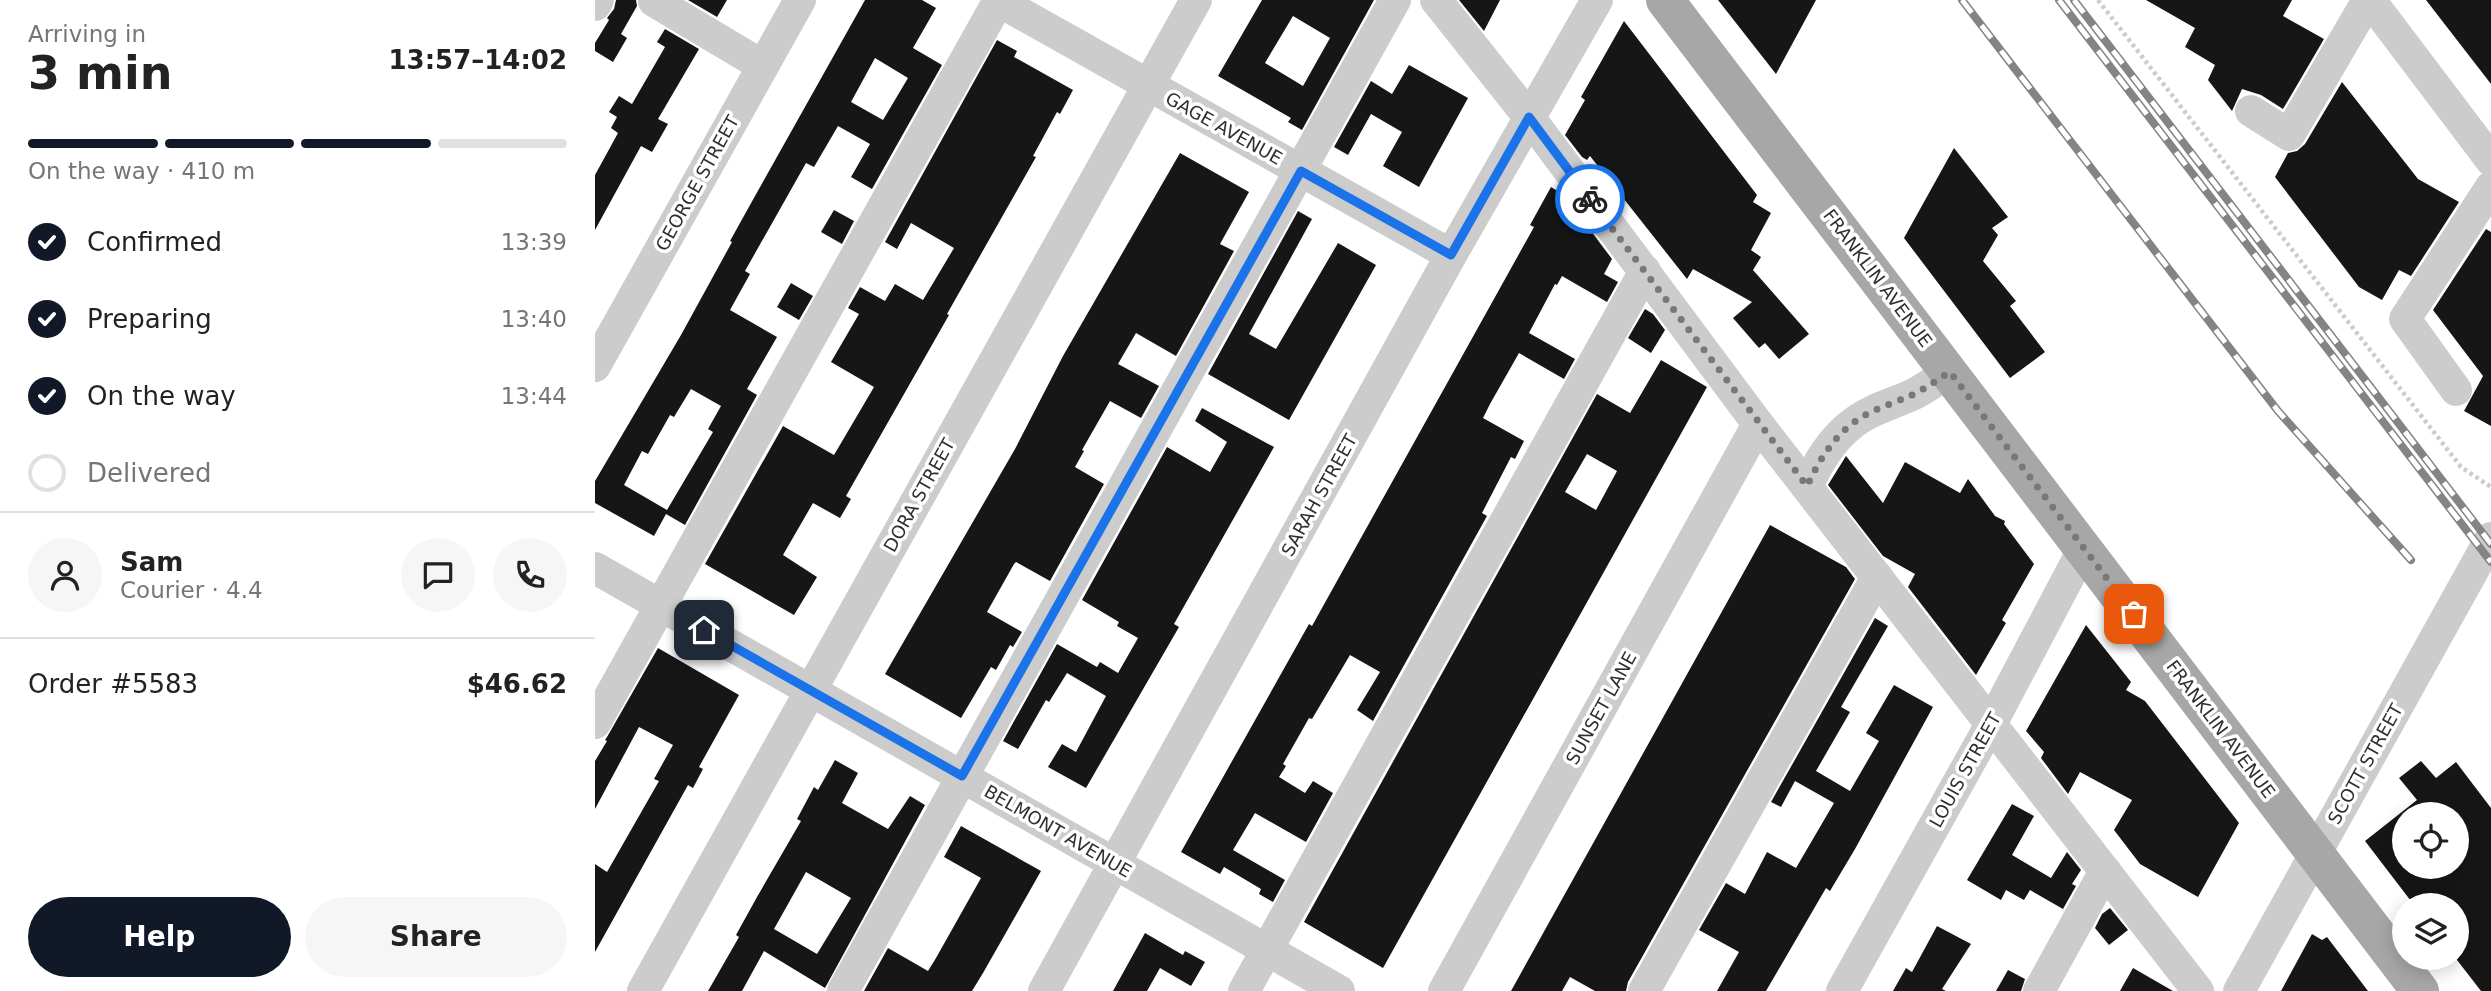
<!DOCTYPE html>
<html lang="en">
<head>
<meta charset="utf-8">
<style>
	:root { --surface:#fff; --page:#f6f6f6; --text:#222; --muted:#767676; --line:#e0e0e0; --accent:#111827 }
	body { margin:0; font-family:"DejaVu Sans",sans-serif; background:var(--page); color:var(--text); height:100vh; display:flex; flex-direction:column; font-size:26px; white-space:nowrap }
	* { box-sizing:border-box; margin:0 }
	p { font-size:23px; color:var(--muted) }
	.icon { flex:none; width:38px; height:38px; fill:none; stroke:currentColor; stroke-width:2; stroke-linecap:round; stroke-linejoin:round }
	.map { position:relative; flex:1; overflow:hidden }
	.details { display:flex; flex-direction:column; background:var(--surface); width:595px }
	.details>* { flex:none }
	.controls { position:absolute; left:1797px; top:802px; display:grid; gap:14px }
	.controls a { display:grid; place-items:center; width:77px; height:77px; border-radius:50%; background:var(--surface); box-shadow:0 4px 18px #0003; font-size:35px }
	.pin { position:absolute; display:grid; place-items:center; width:60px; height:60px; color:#fff; margin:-30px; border-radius:14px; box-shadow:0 4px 10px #0006 }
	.courier { position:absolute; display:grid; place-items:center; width:70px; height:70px; margin:-35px; border:5px solid #1a73e8; border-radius:50%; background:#fff; color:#222; box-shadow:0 2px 9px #0007 }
	.headline em { font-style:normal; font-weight:600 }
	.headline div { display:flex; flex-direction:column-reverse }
	.headline { display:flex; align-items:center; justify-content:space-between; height:119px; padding:0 28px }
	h1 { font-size:46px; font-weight:600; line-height:52px }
	.bar { display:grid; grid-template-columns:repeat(4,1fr); gap:10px 7px; align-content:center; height:84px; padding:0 28px }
	.bar i { height:9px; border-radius:5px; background:var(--line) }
	.bar .selected { background:var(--accent) }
	.bar p { grid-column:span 4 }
	.line { display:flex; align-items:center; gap:18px; padding:0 28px; border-top:2px solid var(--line) }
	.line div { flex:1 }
	.round { display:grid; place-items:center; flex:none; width:74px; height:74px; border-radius:37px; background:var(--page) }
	ol { padding:0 28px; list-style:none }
	li { display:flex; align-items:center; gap:21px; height:77px }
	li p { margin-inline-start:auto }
	li .icon { padding:7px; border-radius:50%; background:var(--accent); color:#fff; stroke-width:4 }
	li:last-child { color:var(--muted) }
	li i { width:38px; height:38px; border:4px solid var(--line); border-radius:50% }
	.button { display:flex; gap:14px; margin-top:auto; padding:14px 28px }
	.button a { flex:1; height:80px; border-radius:42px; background:var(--accent); color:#fff; font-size:28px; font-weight:600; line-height:80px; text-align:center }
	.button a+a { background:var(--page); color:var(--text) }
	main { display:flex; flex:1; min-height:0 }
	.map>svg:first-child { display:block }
</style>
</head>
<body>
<main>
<section class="details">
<div class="headline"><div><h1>3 min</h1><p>Arriving in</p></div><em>13:57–14:02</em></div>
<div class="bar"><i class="selected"></i><i class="selected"></i><i class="selected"></i><i></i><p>On the way · 410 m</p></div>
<ol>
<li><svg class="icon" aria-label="check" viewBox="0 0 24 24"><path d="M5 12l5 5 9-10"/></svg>Confirmed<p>13:39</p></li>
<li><svg class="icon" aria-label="check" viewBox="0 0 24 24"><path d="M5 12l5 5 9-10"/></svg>Preparing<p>13:40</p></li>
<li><svg class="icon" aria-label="check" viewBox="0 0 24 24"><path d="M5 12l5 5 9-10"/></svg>On the way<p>13:44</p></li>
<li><i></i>Delivered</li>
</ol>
<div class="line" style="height:126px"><a class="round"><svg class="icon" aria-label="person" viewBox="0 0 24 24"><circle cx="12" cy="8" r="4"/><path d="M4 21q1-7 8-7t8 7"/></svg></a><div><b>Sam</b><p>Courier · 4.4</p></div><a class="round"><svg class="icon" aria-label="chat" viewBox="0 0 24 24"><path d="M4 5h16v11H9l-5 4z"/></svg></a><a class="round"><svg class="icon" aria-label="phone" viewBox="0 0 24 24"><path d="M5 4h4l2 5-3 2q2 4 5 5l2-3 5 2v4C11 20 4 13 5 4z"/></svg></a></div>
<div class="line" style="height:91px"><div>Order #5583</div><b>$46.62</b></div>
<div class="button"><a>Help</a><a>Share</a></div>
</section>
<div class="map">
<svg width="1896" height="991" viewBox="0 0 1896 991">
	<rect width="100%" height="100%" fill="#fff"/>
	<g fill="#161616" fill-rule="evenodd">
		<path d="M 21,0 L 41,0 L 42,6 L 26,34 L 32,38 L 18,62 L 0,51 L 0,43 L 14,20 L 12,18 L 19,9 Z"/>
		<path d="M 93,0 L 132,0 L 122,17 Z"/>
		<path d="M 270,0 L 327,0 L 341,8 L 318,48 L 347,65 L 277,189 L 256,177 L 275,144 L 243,126 L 219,167 L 211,163 L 150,271 L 155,274 L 135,310 L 182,337 L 152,389 L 162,395 L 90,525 L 71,514 L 59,536 L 0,503 L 0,481 L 86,335 L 137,242 L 135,241 L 160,196 ZM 280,58 L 313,78 L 288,120 L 256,102 ZM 96,389 L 126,406 L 113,429 L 118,432 L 72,510 L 29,485 L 47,451 L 53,454 L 75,415 L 79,417 Z"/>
		<path d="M 667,0 L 779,0 L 707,130 L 693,122 L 696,118 L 623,76 ZM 698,16 L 735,38 L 708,86 L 670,63 Z"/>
		<path d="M 864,0 L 905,0 L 889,31 Z"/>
		<path d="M 1123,0 L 1221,0 L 1181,74 Z"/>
		<path d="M 1551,0 L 1697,0 L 1688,16 L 1729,39 L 1688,109 L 1666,95 L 1647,89 L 1637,111 L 1613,80 L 1620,65 L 1590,47 L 1600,28 Z"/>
		<path d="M 1831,0 L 1896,0 L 1896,84 Z"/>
		<path d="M 1029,21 L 1162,195 L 1158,202 L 1176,213 L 1156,250 L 1166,257 L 1158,270 L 1214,334 L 1184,359 L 1170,343 L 1164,348 L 1138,318 L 1157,302 L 1098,269 L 1092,279 L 995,156 L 992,160 L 987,157 L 970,135 L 990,100 L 986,97 Z"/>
		<path d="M 70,29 L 104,49 L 63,119 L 73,124 L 57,152 L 46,146 L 0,230 L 0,175 L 23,133 L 16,128 L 22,117 L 14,112 L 24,96 L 37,104 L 70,47 L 62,42 Z"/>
		<path d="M 402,40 L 422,51 L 419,57 L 478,90 L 465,114 L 462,112 L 438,156 L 441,157 L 352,314 L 354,315 L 251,496 L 256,499 L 245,518 L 218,503 L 188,555 L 222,577 L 199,615 L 110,564 L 188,426 L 239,455 L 279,387 L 236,362 L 264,314 L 253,308 L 265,287 L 290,301 L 300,284 L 328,300 L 359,248 L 316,223 L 302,249 L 290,242 Z"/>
		<path d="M 814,65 L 873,98 L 824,187 L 788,166 L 807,132 L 776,114 L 753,155 L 739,147 L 776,81 L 797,94 Z"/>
		<path d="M 1747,82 L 1823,179 L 1864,202 L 1816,276 L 1804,270 L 1787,300 L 1764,287 L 1680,177 L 1693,153 L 1702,151 L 1710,144 Z"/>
		<path d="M 1359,148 L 1413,217 L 1397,228 L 1403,235 L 1388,261 L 1421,301 L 1415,306 L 1450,352 L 1415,378 L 1309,238 Z"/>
		<path d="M 585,153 L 654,192 L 625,244 L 639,251 L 581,356 L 541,333 L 523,364 L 564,386 L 546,418 L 515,401 L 487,450 L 489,451 L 480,467 L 509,484 L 455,581 L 421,562 L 419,564 L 392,612 L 427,632 L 418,647 L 415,645 L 401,670 L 396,667 L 366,718 L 290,674 L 420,449 L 468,356 Z"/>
		<path d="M 956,187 L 969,195 L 1017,259 L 1009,274 L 1023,282 L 1012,302 L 967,276 L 962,285 L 960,284 L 934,333 L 980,359 L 969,379 L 924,353 L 895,404 L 888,418 L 929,441 L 920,459 L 916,457 L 887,513 L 892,516 L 778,721 L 762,710 L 785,672 L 755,655 L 717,719 L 714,718 L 688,764 L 691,766 L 684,777 L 710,793 L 718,781 L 738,793 L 711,842 L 660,813 L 638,850 L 690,880 L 678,902 L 664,894 L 666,889 L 629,867 L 625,874 L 586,852 L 714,624 L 717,626 L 752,563 L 939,227 L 935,225 Z"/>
		<path d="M 239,210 L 259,221 L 247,244 L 226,232 Z"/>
		<path d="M 703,211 L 717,219 L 654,334 L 681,349 L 743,243 L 781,265 L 694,420 L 613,374 Z"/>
		<path d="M 1891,229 L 1896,232 L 1896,426 L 1869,411 L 1888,376 L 1838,310 Z"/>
		<path d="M 196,283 L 218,296 L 204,320 L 182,307 Z"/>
		<path d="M 1050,309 L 1058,314 L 1070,330 L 1056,353 L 1033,338 Z"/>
		<path d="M 1066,360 L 1112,387 L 788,968 L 709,922 L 1002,394 L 1035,413 ZM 992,454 L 1022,471 L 1001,510 L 970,492 Z"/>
		<path d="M 607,408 L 679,447 L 579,624 L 584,627 L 491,788 L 453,767 L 467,744 L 481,752 L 511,696 L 472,673 L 454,702 L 451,700 L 423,749 L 408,741 L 462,644 L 502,667 L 505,662 L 523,673 L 543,638 L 522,626 L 524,622 L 487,600 L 572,447 L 615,472 L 632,442 L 600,421 Z"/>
		<path d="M 1251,456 L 1288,503 L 1310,462 L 1365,493 L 1373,479 L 1400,516 L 1410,521 L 1409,524 L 1439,564 L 1407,620 L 1411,623 L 1381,675 L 1313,587 L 1320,574 L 1288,556 L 1233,485 Z"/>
		<path d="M 1175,525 L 1251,567 L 1260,579 L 1033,982 L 1031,991 L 1000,991 L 975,977 L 967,991 L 916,991 Z"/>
		<path d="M 1280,618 L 1293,626 L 1246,707 L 1255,712 L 1221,771 L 1255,791 L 1284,741 L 1271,733 L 1299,685 L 1338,707 L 1260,849 L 1235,891 L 1231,888 L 1171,991 L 1122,991 L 1144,952 L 1104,930 L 1131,883 L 1150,894 L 1172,852 L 1201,868 L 1239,803 L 1200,781 L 1186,807 L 1176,802 Z"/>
		<path d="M 1491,625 L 1536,682 L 1531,690 L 1550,701 L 1644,823 L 1603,897 L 1545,864 L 1519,830 L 1537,800 L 1485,772 L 1473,794 L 1446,758 L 1449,752 L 1431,731 Z"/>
		<path d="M 63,648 L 144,695 L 104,767 L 108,769 L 98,788 L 93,785 L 0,952 L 0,864 L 12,872 L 64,781 L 59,779 L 78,745 L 44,727 L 0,809 L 0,761 L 12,741 L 10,740 L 12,737 Z"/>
		<path d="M 240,760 L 263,773 L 247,803 L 293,829 L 315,796 L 330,805 L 230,988 L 169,951 L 147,991 L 113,991 L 144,937 L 141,935 L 162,897 L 206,821 L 202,819 L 219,787 L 223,790 ZM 211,872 L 256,898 L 222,954 L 179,929 Z"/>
		<path d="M 1826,761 L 1841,778 L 1861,762 L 1896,808 L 1896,991 L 1886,991 L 1862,960 L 1862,905 L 1819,905 L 1770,841 L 1822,800 L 1804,778 ZM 1810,814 L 1862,814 L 1862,866 L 1810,866 Z"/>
		<path d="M 1417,804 L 1439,816 L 1417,855 L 1456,878 L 1472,852 L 1486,870 L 1477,884 L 1481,886 L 1468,909 L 1435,890 L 1429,900 L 1411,890 L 1406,900 L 1372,880 Z"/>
		<path d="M 366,826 L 446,871 L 388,973 L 377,991 L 269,991 L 293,948 L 333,971 L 341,958 L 386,878 L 349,857 Z"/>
		<path d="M 1515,908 L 1533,930 L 1514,945 L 1500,928 L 1507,914 Z"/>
		<path d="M 1342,926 L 1376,944 L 1347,989 L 1351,991 L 1298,991 L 1311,968 L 1317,972 Z"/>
		<path d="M 550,933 L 588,955 L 590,951 L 610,962 L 596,986 L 565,968 L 552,991 L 518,991 Z"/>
		<path d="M 1717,934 L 1727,940 L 1732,937 L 1773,991 L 1686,991 Z"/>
		<path d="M 1538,968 L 1578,991 L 1525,991 Z"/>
		<path d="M 1413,970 L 1430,979 L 1426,991 L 1401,991 Z"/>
	</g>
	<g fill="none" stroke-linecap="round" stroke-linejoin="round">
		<path stroke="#ccc" stroke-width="4.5" stroke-dasharray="3.5 3.5" stroke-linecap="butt" d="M 1503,0 L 1866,467 L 1896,487"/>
		<g stroke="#ccc" stroke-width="32">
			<path d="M 402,0 L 856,255"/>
			<path d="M 841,0 L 934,117 L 1163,424 L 1603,991"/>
			<path d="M 1775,0 L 1896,160"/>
			<path d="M 59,1 L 168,66"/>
			<path d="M 0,5 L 3,0"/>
			<path d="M 1656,111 L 1694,135 L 1773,0"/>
			<path d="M 0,366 L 205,0"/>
			<path d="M 1861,390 L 1810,319 L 1896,187"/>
			<path d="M 1212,486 C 1223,463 1236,440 1257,424 C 1274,410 1297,404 1317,395 C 1330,389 1342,379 1355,372"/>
			<path d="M 0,568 L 744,991"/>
			<path d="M 0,723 L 404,0"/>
			<path d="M 48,991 L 601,0"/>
			<path d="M 248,991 L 800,0"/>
			<path d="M 449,991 L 856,255 L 1002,0"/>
			<path d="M 649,991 L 1050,271"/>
			<path d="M 849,991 L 1163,424"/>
			<path d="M 1049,991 L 1282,577"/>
			<path d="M 1247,991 L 1396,724 L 1489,548"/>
			<path d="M 1444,991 L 1510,871"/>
			<path d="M 1644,991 L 1896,538"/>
		</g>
		<path stroke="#a7a7a7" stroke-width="38" d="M 1070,0 L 1825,991"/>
		<defs>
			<g id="rail">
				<path d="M 1367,0 L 1683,411 L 1816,560"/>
				<path d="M 1464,0 L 1896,562"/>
				<path d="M 1479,0 L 1896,544"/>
			</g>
		</defs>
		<use href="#rail" stroke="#848484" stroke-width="8"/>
		<use href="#rail" stroke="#fff" stroke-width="5" stroke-dasharray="16" stroke-linecap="butt"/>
	</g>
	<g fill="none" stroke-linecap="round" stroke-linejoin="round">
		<path stroke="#787878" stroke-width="7" stroke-dasharray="0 12.6" d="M 995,199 L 1212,486 C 1223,463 1236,440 1257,424 C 1274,410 1297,404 1317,395 C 1330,389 1342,380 1355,372 L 1539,614"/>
		<path stroke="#1a73e8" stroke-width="9" d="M 109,630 L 367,776 L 706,171 L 856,255 L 934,117 L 995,199"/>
	</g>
	<g text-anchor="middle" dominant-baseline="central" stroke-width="7" stroke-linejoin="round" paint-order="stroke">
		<g font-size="18" fill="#2f2f2f" stroke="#fff">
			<text transform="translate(629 128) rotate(29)">GAGE AVENUE</text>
			<text transform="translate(102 183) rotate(-61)">GEORGE STREET</text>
			<text transform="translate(1283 278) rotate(53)">FRANKLIN AVENUE</text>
			<text transform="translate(324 495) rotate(-61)">DORA STREET</text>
			<text transform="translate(724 495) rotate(-61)">SARAH STREET</text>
			<text transform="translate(1006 708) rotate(-61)">SUNSET LANE</text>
			<text transform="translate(1626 729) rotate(53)">FRANKLIN AVENUE</text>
			<text transform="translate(1770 764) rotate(-61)">SCOTT STREET</text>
			<text transform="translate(1370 770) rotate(-61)">LOUIS STREET</text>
			<text transform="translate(463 831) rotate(30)">BELMONT AVENUE</text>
		</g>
	</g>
</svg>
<div class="controls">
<a><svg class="icon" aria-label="locate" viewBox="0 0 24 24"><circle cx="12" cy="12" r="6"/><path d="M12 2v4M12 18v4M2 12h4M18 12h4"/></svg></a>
<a><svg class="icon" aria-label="layers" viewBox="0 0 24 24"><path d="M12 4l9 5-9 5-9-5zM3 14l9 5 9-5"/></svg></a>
</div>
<div class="pin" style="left:1539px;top:614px;background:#ea580c"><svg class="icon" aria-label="bag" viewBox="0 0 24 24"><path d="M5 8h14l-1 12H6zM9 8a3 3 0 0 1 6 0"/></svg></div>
<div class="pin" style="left:109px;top:630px;background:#1f2937"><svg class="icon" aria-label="home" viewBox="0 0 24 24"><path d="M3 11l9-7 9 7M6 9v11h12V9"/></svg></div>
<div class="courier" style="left:995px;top:199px"><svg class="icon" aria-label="bike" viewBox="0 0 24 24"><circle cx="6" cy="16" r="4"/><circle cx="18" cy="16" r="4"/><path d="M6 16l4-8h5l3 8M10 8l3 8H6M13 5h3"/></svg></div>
</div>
</main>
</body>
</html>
